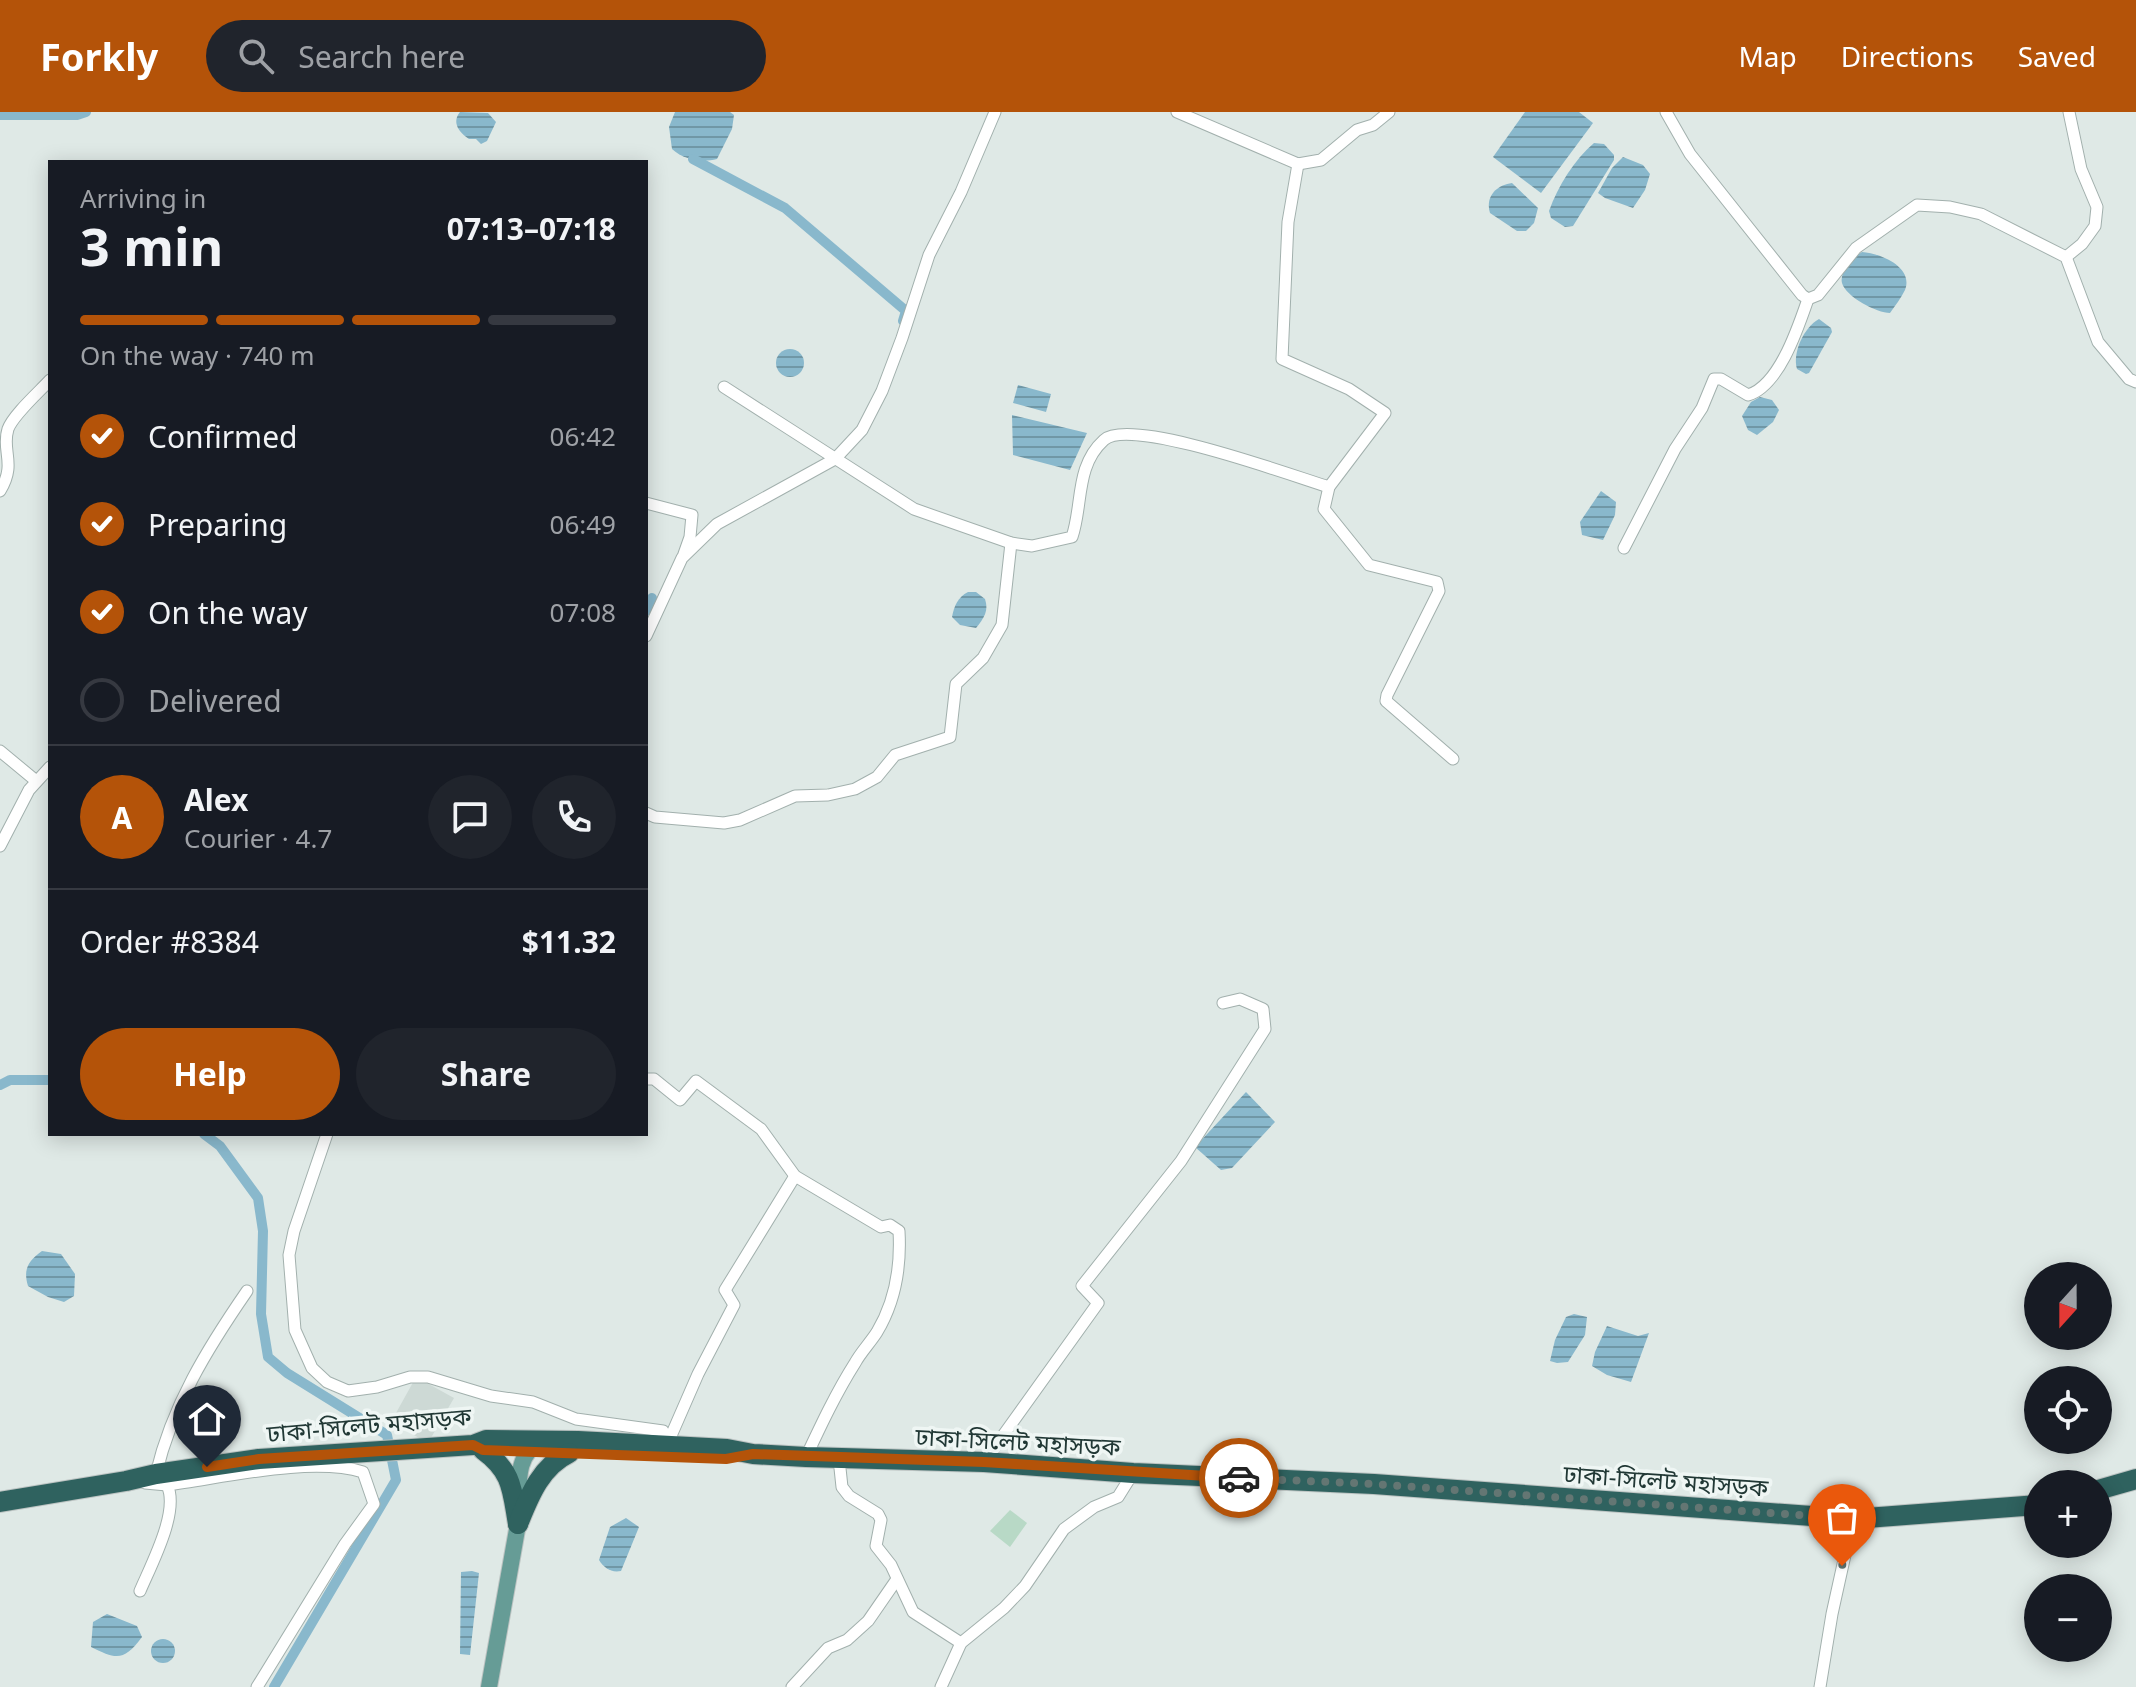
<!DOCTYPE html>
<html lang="en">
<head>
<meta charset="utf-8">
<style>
	:root { --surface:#171b24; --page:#20242c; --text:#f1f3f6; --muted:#9ea1a6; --line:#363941; --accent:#b45309 }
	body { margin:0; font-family:"Noto Sans","Noto Sans Bengali",sans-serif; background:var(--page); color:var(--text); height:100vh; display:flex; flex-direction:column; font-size:30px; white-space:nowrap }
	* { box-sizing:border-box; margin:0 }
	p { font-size:26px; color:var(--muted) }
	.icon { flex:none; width:44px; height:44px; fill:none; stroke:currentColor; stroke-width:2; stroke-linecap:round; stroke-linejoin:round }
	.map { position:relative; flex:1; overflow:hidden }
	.sheet { position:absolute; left:48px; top:48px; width:600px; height:976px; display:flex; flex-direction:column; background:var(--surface); border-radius:0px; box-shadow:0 4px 20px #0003 }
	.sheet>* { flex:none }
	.needle { width:52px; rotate:201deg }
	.controls { position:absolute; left:2024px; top:1150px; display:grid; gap:16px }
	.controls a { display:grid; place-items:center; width:88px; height:88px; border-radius:50%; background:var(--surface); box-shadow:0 4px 20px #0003; font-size:40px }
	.pin { position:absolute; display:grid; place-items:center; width:68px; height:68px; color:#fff; margin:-82px -34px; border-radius:50% 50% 50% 0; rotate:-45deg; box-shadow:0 0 8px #0007 }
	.pin .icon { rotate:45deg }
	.courier { position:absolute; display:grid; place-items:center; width:80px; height:80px; margin:-40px; border:6px solid #b45309; border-radius:50%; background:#fff; color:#222; box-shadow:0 2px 10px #0007 }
	.headline em { font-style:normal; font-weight:700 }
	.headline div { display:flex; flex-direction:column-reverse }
	.headline { display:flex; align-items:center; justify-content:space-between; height:136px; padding:0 32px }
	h1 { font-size:52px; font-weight:700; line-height:60px }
	.bar { display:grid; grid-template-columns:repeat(4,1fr); gap:12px 8px; align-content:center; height:96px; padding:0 32px }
	.bar i { height:10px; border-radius:6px; background:var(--line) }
	.bar .on { background:var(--accent) }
	.bar p { grid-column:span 4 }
	.line { display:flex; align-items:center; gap:20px; padding:0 32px; border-top:2px solid var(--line) }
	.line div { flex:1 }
	.round { display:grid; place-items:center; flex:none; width:84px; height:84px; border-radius:42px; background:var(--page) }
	ol { padding:0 32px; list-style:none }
	li { display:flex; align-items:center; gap:24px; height:88px }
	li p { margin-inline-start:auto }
	li .icon { padding:8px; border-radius:50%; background:var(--accent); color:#fff; stroke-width:4 }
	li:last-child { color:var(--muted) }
	li i { width:44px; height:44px; border:4px solid var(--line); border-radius:50% }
	.cta { display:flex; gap:16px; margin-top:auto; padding:16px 32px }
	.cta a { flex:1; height:92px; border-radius:48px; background:var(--accent); color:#fff; font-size:32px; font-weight:700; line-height:92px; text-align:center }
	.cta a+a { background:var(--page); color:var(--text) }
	header { display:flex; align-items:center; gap:48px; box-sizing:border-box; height:112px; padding:0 40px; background:var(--accent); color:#fff }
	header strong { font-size:38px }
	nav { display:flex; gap:44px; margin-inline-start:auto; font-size:28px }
	.search { width:560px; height:72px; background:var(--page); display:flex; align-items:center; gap:20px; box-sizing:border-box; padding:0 28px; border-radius:44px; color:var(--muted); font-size:30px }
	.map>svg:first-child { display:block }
</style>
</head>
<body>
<header>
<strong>Forkly</strong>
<div class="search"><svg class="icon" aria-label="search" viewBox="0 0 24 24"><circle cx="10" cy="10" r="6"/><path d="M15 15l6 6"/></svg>Search here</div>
<nav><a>Map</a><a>Directions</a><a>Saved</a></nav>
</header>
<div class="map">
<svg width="2136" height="1575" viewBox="0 0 2136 1575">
	<defs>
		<pattern id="water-rules" width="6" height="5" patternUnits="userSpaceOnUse" patternTransform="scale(2)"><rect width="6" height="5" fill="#89b8cc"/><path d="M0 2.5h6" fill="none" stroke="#7097a6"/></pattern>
	</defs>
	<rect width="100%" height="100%" fill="#dfe9e6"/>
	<path fill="#cdd9d5" d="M 416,1265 L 454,1286 L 428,1331 L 391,1310 Z"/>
	<path fill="#b8d9c6" d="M 1010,1398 L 1027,1411 L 1010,1435 L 990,1419 Z"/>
	<g fill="url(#water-rules)">
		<path d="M 460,0 L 488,1 L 496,10 L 487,29 L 481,32 L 476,27 L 469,27 C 460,21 451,11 460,0 Z"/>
		<path d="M 675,0 L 730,0 L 734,3 L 732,17 L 717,47 C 702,51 684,48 672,37 L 669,15 Z"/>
		<path d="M 1525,0 L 1579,0 L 1593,11 L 1541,81 L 1493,45 Z"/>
		<path d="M 1594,31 L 1604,32 L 1614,43 L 1614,48 L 1573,114 L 1565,115 L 1551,106 L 1549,99 C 1558,74 1574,48 1594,31 Z"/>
		<path d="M 1623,45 L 1643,53 L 1650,62 L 1645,78 L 1633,96 L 1605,86 L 1598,81 L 1612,56 Z"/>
		<path d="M 1512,71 L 1538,96 L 1534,111 L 1526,119 L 1517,119 L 1490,101 C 1485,85 1496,73 1512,71 Z"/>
		<path d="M 1862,140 C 1880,141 1914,155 1905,178 C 1901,186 1895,194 1890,201 C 1877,201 1846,185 1842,171 C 1839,160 1854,145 1862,140 Z"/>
		<path d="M 1819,207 L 1831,216 L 1832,220 L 1809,261 L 1806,262 L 1797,257 C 1792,241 1804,215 1819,207 Z"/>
		<circle cx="790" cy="251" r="14"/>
		<path d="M 1018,273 L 1051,282 L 1046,300 L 1013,291 Z"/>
		<path d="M 1760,285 L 1772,288 L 1779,298 L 1773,310 L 1757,323 L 1748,318 L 1742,304 L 1751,290 Z"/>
		<path d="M 1012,303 L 1087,321 L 1070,358 L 1013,343 Z"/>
		<path d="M 1601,379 L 1616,390 L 1615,403 L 1603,428 L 1582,423 L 1580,410 Z"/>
		<path d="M 968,480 L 976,480 L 985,487 C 989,499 984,506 976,516 L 960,513 L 952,505 C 954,494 958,485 968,480 Z"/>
		<path d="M 1246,980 L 1275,1010 L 1232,1056 L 1221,1058 L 1195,1035 Z"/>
		<path d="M 42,1139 L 61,1142 L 75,1162 L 74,1184 L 64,1190 L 48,1185 L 28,1174 C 23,1157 28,1149 42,1139 Z"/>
		<path d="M 1574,1202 L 1587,1205 L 1585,1223 L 1568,1250 L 1557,1251 L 1550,1249 L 1555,1228 L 1566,1205 Z"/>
		<path d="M 1607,1214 L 1638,1224 L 1649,1221 L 1631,1270 L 1607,1263 L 1592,1254 L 1595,1240 Z"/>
		<path d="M 626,1406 L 639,1415 L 621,1459 C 611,1461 604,1456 599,1448 L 610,1415 Z"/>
		<path d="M 472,1459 L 479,1461 L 470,1543 L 460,1542 L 461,1460 Z"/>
		<path d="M 107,1502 L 137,1514 L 142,1525 C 124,1549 117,1548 91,1535 L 93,1510 Z"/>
		<circle cx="163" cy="1539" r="12"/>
	</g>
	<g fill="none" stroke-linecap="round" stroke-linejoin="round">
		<g stroke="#89b8cc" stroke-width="10">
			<path d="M 0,3 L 77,3 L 86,0"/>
			<path d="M 693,47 L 785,96 L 906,199 L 903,209"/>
			<path d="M 646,499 L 652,486"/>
			<path d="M 0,973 L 10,968 L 50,968"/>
			<path d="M 204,1022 L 220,1034 L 258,1086 L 263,1119 L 261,1202 L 268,1245 L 287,1261 L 387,1323 L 396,1368 L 274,1575"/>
		</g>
		<defs>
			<g id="street">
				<path d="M 1177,0 L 1298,52 L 1321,48 L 1357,18 L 1373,13 L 1389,0"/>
				<path d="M 1666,0 L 1690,42 L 1802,183 L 1808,187 L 1818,183 L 1856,136 L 1917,93 L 1950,95 L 1981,102 L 2066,145 L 2098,230 L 2129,267 L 2136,270"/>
				<path d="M 1298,52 L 1288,110 L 1282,247 L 1349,277 L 1385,301 L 1329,375 L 1324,397 L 1369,453 L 1437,470 L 1439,479 L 1387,583 L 1386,589 L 1453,647"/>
				<path d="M 2066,145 L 2082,132 L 2095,114 L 2097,95 L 2081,57 L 2069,0"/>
				<path d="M 724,275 L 914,397 L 1011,431 L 1032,434 L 1072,425 C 1083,393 1075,354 1104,328 C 1130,304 1293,364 1329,375"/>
				<path d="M 0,379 C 17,351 1,339 8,317 C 13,303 39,280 50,268"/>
				<path d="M 646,391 L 692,403 L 690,425 L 684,442"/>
				<path d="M 1624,436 L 1675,337 L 1702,296 L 1714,267 L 1721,267 L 1748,283 C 1779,274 1798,216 1808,187"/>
				<path d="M 646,524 L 682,446 L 717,412 L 835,347 L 862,318 L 882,279 L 902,226 L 929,143 L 961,80 L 995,0"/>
				<path d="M 0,639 L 35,668"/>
				<path d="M 646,701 L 655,705 L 724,711 L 740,708 L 795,684 L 828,683 L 855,677 L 877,665 L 895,643 L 950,625 L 956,572 L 983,546 L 1002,513 L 1011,431"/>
				<path d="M 0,734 L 29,678 L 50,655"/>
				<path d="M 646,967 L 654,967 L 680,988 L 696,969 L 761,1017 L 795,1064 L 881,1115 L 890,1113 L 899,1119 C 901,1154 895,1190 877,1220 C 870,1231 861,1240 855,1251 C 836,1281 821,1313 806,1345"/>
				<path d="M 327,1022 L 294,1119 L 289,1143 L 295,1218 L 312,1256 L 327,1270 L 348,1279 L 377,1275 L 410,1265 L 428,1265 L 491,1284 L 533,1290 L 576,1307 L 663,1319 L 667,1334"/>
				<path d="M 667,1333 L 698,1262 L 734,1193 L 725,1178 L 795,1064"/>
				<path d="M 839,1347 L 842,1375 L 849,1384 L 878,1402 L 881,1408 L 876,1434 L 891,1453 L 913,1500 L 961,1531"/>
				<path d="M 984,1350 L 1098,1191 L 1082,1174 L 1181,1049 L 1265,917 L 1263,897 L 1240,887 L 1223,891"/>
				<path d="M 156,1362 C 172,1294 207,1237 247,1179"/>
				<path d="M 145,1371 L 167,1373 C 222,1366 311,1344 363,1360 L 374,1392 L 345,1432 L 257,1575"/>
				<path d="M 140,1479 C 151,1453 180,1399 167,1373"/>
				<path d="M 792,1575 L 828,1536 L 847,1528 L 868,1509 L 897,1467"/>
				<path d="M 941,1575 L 961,1531 L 1004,1496 L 1025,1474 L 1064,1417 L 1094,1395 L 1118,1385 L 1133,1361"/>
				<path d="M 1820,1575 L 1832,1502 L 1853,1407"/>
			</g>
			<path id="primary" d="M 489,1575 L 518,1412 C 521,1383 510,1343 543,1328"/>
			<g id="highway">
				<path d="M 483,1338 C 513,1360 512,1378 518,1412"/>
				<path d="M 2098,1378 L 2136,1367"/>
				<path d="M 0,1390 L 126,1369 L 156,1362 L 259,1347 L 473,1333 L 486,1328 L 578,1329 L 727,1337 L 753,1342 L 806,1345 L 984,1350 L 1133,1361 L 1374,1372 L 1853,1407 L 2038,1393"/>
				<path d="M 518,1412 C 529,1385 540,1355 569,1341"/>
			</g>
		</defs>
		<use href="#street" stroke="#a2b0ad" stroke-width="13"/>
		<use href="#primary" stroke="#bcc3c2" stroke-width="18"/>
		<use href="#highway" stroke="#bcc3c2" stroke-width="22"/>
		<use href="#street" stroke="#fff" stroke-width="11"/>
		<use href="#primary" stroke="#669c96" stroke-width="16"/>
		<use href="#highway" stroke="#2f625f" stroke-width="20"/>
	</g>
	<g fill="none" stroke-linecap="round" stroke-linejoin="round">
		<path stroke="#647673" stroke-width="8" stroke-dasharray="0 14.4" d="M 1239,1366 L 1374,1372 L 1853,1407 L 1842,1454"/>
		<path stroke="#b45309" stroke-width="10" d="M 207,1355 L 259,1347 L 473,1333 L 483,1338 L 726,1347 L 753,1342 L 984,1350 L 1239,1366"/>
	</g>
	<g text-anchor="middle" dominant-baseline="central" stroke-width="7" stroke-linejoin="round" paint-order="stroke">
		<g font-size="24" fill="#213835" stroke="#eff6f4">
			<text transform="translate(369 1312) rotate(-5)">ঢাকা-সিলেট মহাসড়ক</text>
			<text transform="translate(1018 1329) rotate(3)">ঢাকা-সিলেট মহাসড়ক</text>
			<text transform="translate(1666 1368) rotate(4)">ঢাকা-সিলেট মহাসড়ক</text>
		</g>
	</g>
</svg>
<div class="controls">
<a><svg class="needle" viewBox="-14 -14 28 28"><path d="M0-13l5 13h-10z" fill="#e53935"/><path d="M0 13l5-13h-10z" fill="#9ea1a6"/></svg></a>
<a><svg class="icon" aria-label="locate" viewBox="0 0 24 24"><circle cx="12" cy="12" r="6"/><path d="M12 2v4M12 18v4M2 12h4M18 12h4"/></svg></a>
<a>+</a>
<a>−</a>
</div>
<div class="pin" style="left:1842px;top:1454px;background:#ea580c"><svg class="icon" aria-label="bag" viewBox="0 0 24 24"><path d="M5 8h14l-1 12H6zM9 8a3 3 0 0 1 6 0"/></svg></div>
<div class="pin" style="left:207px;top:1355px;background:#1f2937"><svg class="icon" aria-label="home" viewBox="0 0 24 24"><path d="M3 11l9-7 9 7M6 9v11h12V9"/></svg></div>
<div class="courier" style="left:1239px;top:1366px"><svg class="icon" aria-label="car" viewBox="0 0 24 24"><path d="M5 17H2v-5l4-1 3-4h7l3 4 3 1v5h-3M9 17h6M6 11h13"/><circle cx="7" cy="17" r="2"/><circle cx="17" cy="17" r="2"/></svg></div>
<section class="sheet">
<div class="headline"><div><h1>3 min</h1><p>Arriving in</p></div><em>07:13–07:18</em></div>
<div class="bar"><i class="on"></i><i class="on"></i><i class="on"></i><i></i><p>On the way · 740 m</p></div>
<ol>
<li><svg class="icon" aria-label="check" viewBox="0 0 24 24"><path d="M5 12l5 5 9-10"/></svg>Confirmed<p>06:42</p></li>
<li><svg class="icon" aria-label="check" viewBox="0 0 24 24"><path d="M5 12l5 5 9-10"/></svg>Preparing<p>06:49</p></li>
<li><svg class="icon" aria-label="check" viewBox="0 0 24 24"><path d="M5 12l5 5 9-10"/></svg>On the way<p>07:08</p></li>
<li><i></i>Delivered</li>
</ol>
<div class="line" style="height:144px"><b class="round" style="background:var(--accent);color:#fff">A</b><div><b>Alex</b><p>Courier · 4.7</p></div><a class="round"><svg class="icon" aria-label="chat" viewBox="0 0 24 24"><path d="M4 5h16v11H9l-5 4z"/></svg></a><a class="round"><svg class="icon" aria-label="phone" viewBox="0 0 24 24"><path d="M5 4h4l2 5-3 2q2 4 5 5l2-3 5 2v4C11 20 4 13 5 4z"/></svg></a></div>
<div class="line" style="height:104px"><div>Order #8384</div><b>$11.32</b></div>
<div class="cta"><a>Help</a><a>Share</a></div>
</section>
</div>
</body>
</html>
